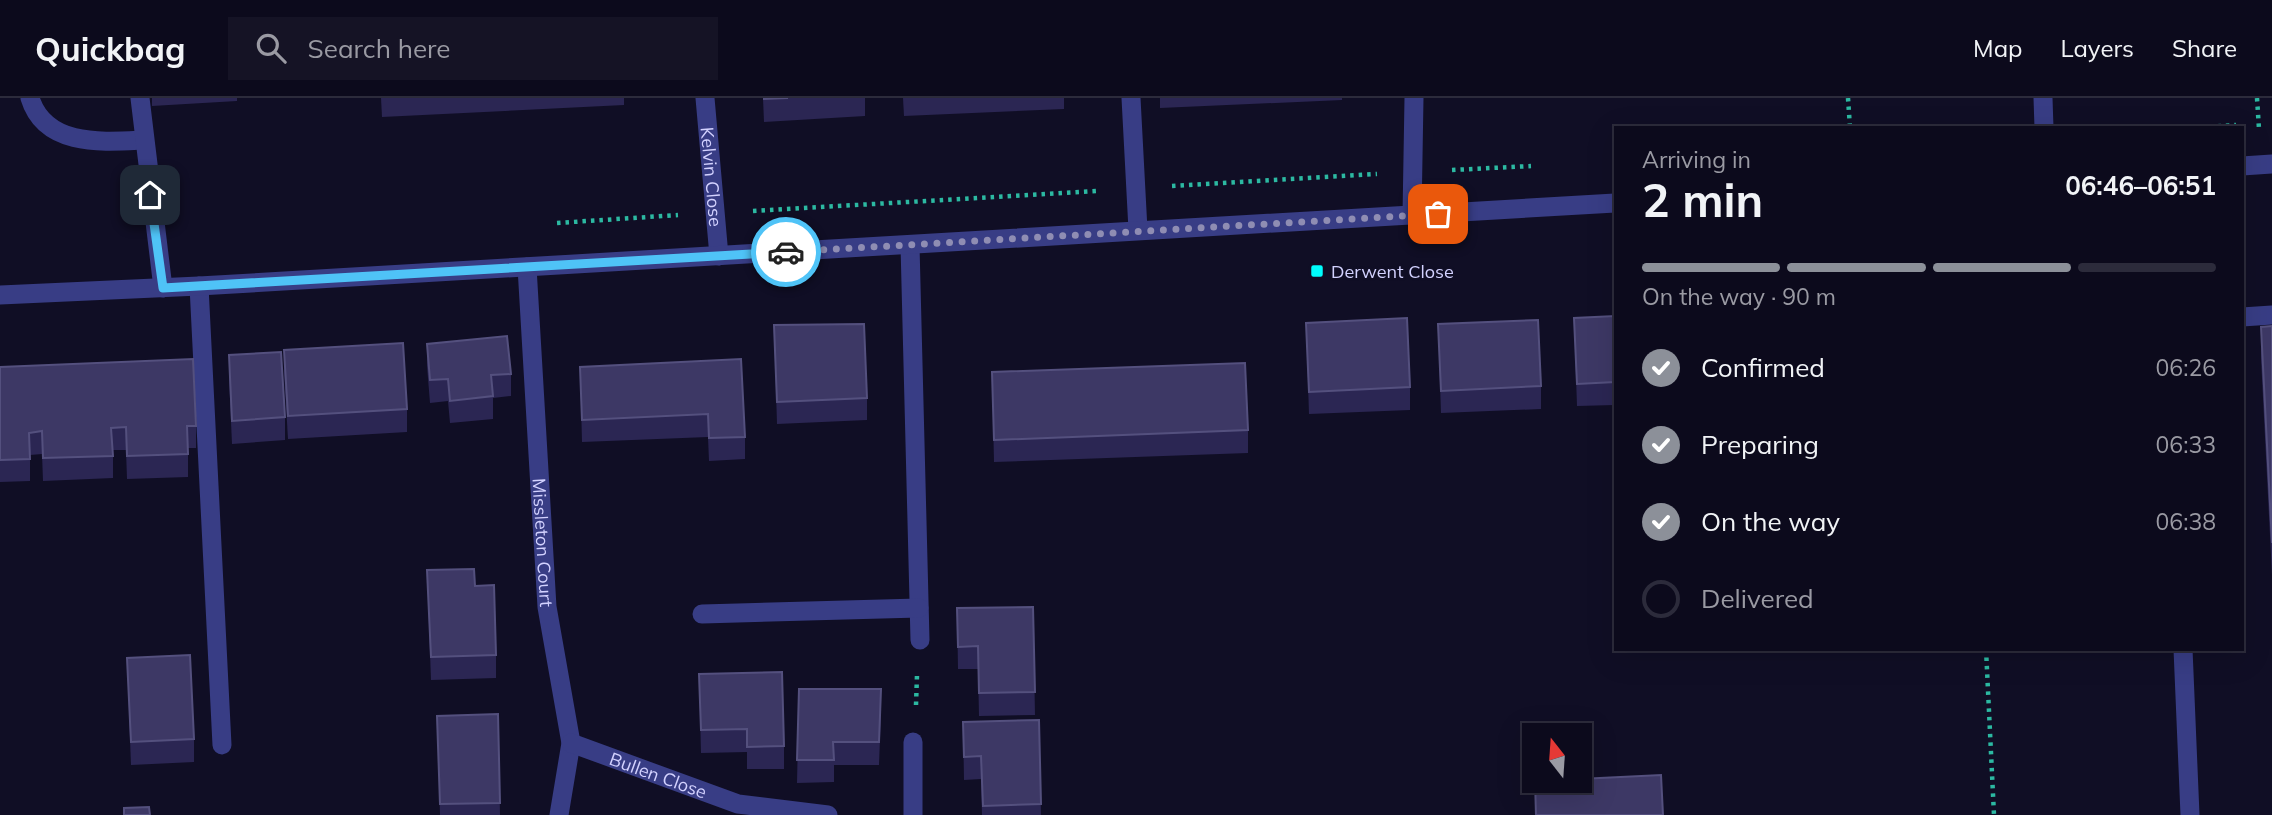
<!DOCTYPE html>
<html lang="en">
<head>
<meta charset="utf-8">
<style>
	:root { --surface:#0c0a1c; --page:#151325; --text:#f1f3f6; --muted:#9a9aa3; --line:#2c2b3b; --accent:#8c9099 }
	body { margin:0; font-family:Mulish,sans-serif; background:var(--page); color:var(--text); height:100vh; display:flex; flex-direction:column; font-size:26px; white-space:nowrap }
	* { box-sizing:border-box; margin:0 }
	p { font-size:23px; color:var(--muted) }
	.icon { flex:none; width:38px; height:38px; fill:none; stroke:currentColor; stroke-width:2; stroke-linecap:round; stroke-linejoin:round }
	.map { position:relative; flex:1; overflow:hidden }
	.sheet { position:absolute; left:1614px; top:28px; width:630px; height:525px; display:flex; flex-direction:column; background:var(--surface); border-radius:0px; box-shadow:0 7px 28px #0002,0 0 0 2px var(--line) }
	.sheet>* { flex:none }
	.needle { width:46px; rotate:343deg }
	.buttons { position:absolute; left:1522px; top:625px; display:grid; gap:14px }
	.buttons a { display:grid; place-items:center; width:70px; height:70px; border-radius:0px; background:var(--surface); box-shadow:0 7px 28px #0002,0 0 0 2px var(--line); font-size:35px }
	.pin { position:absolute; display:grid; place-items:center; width:60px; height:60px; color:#fff; margin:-30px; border-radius:14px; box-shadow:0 4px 10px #0006 }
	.courier { position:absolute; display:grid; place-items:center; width:70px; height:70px; margin:-35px; border:5px solid #4fc3f7; border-radius:50%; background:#fff; color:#222; box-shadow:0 2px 9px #0007 }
	.head em { font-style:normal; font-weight:700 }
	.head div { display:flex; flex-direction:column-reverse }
	.head { display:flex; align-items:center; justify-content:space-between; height:119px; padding:0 28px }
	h1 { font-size:46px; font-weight:700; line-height:52px }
	.bar { display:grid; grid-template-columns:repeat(4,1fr); gap:10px 7px; align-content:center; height:84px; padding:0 28px }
	.bar i { height:9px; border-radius:5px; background:var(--line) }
	.bar .active { background:var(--accent) }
	.bar p { grid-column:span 4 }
	ol { padding:0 28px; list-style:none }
	li { display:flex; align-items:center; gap:21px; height:77px }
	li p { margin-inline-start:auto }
	li .icon { padding:7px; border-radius:50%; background:var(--accent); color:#fff; stroke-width:4 }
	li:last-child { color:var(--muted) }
	li i { width:38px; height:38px; border:4px solid var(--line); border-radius:50% }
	header { display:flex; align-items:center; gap:42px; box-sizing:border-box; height:98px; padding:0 35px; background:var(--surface); border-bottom:2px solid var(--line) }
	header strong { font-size:33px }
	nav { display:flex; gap:38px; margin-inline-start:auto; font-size:24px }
	.search { width:490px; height:63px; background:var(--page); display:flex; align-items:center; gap:18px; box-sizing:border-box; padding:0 24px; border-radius:0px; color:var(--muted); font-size:26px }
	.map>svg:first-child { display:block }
</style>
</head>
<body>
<header>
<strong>Quickbag</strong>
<div class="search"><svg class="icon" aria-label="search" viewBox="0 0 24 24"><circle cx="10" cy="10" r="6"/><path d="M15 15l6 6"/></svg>Search here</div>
<nav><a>Map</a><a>Layers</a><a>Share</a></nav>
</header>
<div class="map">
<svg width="2272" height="717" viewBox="0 0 2272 717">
	<rect width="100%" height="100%" fill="#100e25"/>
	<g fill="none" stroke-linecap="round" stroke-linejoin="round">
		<g stroke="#2cb9a2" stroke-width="4.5" stroke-dasharray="3.5 5" stroke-linecap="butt">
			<path d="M 1848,0 L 1850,30"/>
			<path d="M 2257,0 L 2259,31"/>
			<path d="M 2192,30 L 2236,27"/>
			<path d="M 1452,72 L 1531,68"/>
			<path d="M 1172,88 L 1377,76"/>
			<path d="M 753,113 L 1097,93"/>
			<path d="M 557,125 L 678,117"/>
			<path d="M 1986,551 L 1994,717"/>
			<path d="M 916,607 L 917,577"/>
		</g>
		<g stroke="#383d85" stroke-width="19">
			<path d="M 30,0 C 45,49 102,44 143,42"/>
			<path d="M 140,0 L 163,190"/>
			<path d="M 1131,0 L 1138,132"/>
			<path d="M 910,147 L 920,542"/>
			<path d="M 199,188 L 222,647"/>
			<path d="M 2242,219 L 2272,217"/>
			<path d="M 702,516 L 919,510"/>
			<path d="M 2183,551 L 2190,717"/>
		</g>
		<g stroke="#383d85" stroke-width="19">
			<path id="s1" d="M 705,0 L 719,158"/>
			<path d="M 2043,0 L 2044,30"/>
			<path d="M 1412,118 L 1414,0"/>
			<path id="s2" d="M 527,169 L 547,509 L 571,645 L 559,717"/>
			<path id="s3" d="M 571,645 L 738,706 L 828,717"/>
			<path d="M 913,717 L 913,644"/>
		</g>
		<g stroke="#383d85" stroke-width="19">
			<path d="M 2242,68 L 2272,66"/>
			<path d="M 0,197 L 199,188 L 1615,105"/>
		</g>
	</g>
	<g fill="#2b2653">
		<path d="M 152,0 L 237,0 L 237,3 L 152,8 Z"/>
		<path d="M 381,0 L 624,0 L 624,7 L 382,19 Z"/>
		<path d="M 763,0 L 865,0 L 865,18 L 764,24 Z"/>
		<path d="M 903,0 L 1064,0 L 1064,11 L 904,18 Z"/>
		<path d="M 1160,0 L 1342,0 L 1342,2 L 1160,10 Z"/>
		<path d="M 1615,218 L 1615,307 L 1577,308 L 1574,220 Z"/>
		<path d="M 1306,225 L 1410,289 L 1410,312 L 1309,316 Z"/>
		<path d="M 1438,226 L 1541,288 L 1541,311 L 1441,315 Z"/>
		<path d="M 774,227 L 867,300 L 867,322 L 777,326 Z"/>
		<path d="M 2272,228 L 2272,477 L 2261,261 L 2261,229 Z"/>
		<path d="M 427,246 L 511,276 L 511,298 L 493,300 L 493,321 L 450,325 L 448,303 L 430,305 L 427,268 Z"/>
		<path d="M 284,252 L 407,311 L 407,334 L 288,341 L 284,274 Z"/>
		<path d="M 229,257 L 285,319 L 285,342 L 232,346 L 229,279 Z"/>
		<path d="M 741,261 L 745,339 L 745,361 L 709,363 L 708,339 L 582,344 L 580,269 Z"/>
		<path d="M 0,269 L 196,328 L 196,350 L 188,350 L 188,379 L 127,381 L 126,352 L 113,352 L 113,380 L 43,383 L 42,356 L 30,357 L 30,383 L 0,384 Z"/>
		<path d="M 992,274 L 1248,332 L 1248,355 L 994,364 Z"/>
		<path d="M 427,472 L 475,488 L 496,557 L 496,580 L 431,582 Z"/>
		<path d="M 1033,509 L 1035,617 L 979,618 L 978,571 L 958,571 L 957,510 Z"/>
		<path d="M 127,560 L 194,641 L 194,664 L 131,667 Z"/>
		<path d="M 699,576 L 784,648 L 784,671 L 747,671 L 747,654 L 701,655 Z"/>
		<path d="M 799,591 L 881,614 L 879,667 L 834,667 L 834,684 L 797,685 Z"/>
		<path d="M 498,616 L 500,717 L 440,717 L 437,618 Z"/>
		<path d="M 1039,622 L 1041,717 L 982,717 L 981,681 L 964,682 L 963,624 Z"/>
	</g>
	<g fill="#3d3865" stroke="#54507e" stroke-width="2">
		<path d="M 764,0 L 788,0 L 764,1 Z"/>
		<path d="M 1615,218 L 1615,284 L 1577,286 L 1574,220 Z"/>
		<path d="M 1407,220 L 1410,289 L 1309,294 L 1306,225 Z"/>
		<path d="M 1538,222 L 1541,288 L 1441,293 L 1438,226 Z"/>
		<path d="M 864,226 L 867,300 L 777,304 L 774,227 Z"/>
		<path d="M 2272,228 L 2272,445 L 2261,229 Z"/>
		<path d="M 507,238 L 511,276 L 491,277 L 493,298 L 450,303 L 448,281 L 430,282 L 427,246 Z"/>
		<path d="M 403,245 L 407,311 L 288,318 L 284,252 Z"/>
		<path d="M 281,254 L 285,319 L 232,323 L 229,257 Z"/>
		<path d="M 193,261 L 196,328 L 187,328 L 188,356 L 127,358 L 126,329 L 111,330 L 113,358 L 43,360 L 42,333 L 29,335 L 30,361 L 0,362 L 0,269 Z"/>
		<path d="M 741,261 L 745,339 L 709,340 L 708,316 L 582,322 L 580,269 Z"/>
		<path d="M 1245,265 L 1248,332 L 994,342 L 992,274 Z"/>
		<path d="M 474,471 L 475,488 L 494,487 L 496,557 L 431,559 L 427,472 Z"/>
		<path d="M 1033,509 L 1035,594 L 979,595 L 978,548 L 958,549 L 957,510 Z"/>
		<path d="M 190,557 L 194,641 L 131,644 L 127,560 Z"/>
		<path d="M 782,574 L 784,648 L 747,649 L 747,631 L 701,632 L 699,576 Z"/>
		<path d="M 799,591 L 881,591 L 879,644 L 833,644 L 834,662 L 797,662 Z"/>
		<path d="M 498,616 L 500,705 L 440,706 L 437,618 Z"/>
		<path d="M 1039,622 L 1041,706 L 983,708 L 981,658 L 964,659 L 963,624 Z"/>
		<path d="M 1661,677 L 1663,717 L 1536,717 L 1535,683 L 1580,682 L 1580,681 Z"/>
		<path d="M 149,709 L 150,717 L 124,717 L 124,710 Z"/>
	</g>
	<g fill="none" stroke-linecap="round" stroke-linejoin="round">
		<path stroke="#8f8db3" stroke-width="7" stroke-dasharray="0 12.6" d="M 786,154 L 1438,116"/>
		<path stroke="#4fc3f7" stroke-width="9" d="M 150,97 L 163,190 L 786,154"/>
	</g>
	<rect fill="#00fdfd" stroke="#100e25" stroke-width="2.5" x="1310" y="166" width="14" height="14" rx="3.5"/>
	<g text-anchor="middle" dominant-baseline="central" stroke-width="5" stroke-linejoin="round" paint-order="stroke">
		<g font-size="18" fill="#d3d2ff" stroke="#100e25">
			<text stroke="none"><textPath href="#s1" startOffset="79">Kelvin Close</textPath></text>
			<text stroke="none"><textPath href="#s2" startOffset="276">Missleton Court</textPath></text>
			<text stroke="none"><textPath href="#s3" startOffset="93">Bullen Close</textPath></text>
		</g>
		<g font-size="18" fill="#d3d2ff" stroke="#100e25" text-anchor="start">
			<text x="1331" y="173">Derwent Close</text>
		</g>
	</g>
</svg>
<div class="buttons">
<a><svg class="needle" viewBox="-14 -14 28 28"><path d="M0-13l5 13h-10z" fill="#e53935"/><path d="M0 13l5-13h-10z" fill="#9a9aa3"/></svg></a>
</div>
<div class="pin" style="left:1438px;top:116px;background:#ea580c"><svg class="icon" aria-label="bag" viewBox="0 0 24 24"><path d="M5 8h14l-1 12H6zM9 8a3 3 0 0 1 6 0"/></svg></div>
<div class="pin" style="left:150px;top:97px;background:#1f2937"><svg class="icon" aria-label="home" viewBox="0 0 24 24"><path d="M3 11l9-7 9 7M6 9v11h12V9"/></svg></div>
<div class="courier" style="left:786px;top:154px"><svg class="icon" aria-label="car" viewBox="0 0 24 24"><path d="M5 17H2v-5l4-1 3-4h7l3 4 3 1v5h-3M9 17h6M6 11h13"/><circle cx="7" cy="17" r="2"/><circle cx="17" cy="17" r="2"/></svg></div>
<section class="sheet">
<div class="head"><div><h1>2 min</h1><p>Arriving in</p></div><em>06:46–06:51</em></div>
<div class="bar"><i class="active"></i><i class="active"></i><i class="active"></i><i></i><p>On the way · 90 m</p></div>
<ol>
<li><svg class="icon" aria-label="check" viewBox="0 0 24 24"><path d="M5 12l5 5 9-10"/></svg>Confirmed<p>06:26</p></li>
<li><svg class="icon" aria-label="check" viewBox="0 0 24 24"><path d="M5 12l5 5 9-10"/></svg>Preparing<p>06:33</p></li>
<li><svg class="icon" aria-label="check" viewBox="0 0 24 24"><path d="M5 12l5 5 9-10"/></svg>On the way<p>06:38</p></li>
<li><i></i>Delivered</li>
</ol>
</section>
</div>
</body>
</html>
